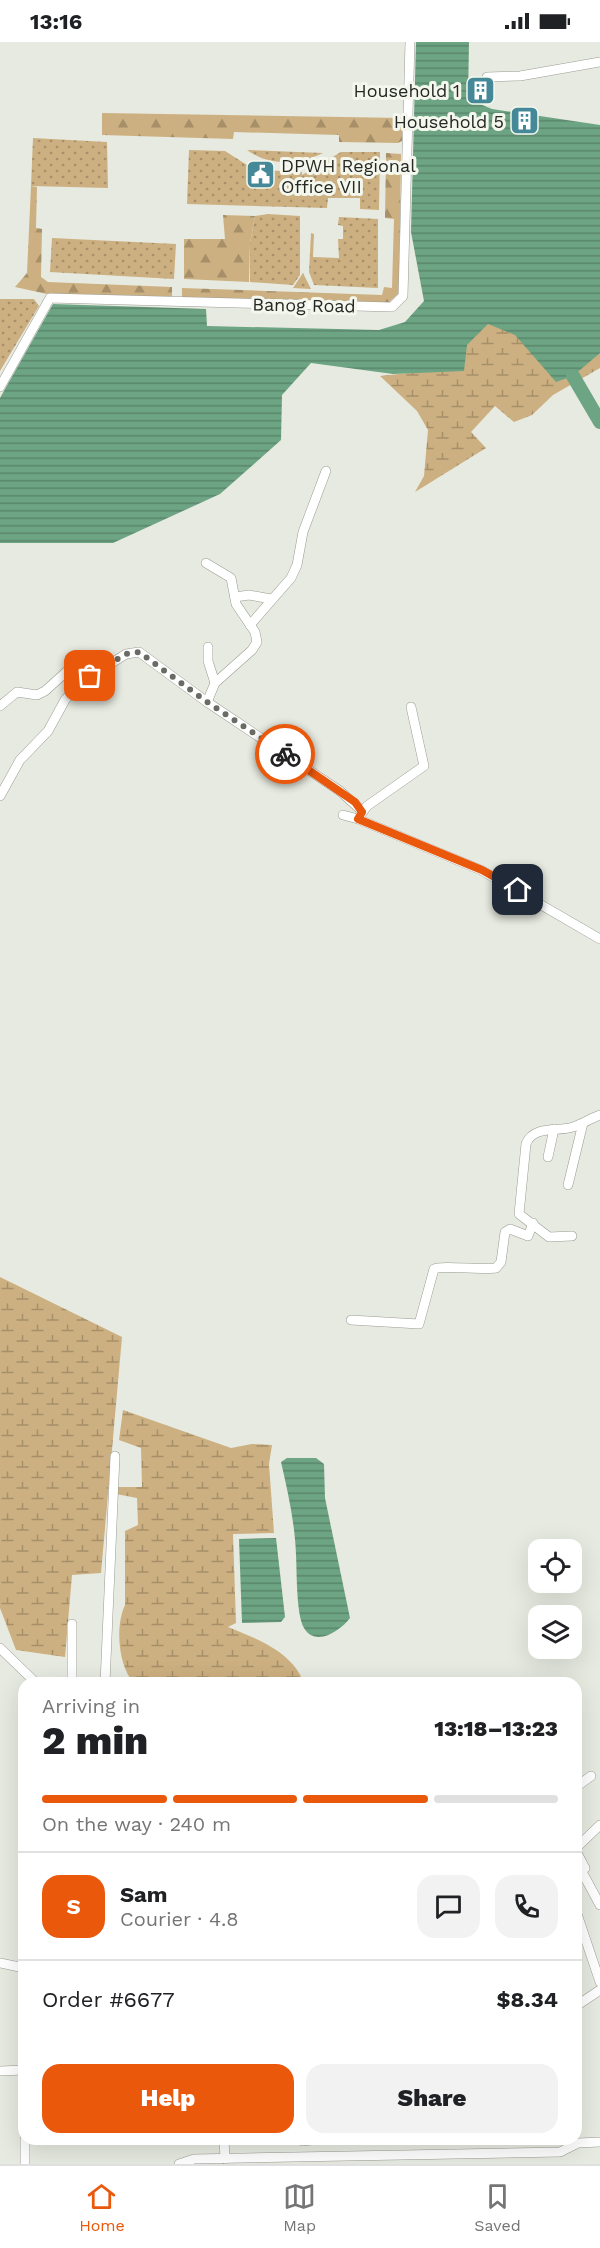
<!DOCTYPE html>
<html lang="en">
<head>
<meta charset="utf-8">
<style>
	:root { --surface:#fff; --page:#f2f2f2; --text:#202124; --muted:#757577; --line:#e0e0e0; --accent:#ea580c }
	body { margin:0; font-family:"Work Sans",sans-serif; background:var(--page); color:var(--text); height:100vh; display:flex; flex-direction:column; font-size:22px; white-space:nowrap }
	* { box-sizing:border-box; margin:0 }
	p { font-size:20px; color:var(--muted) }
	.icon { flex:none; width:33px; height:33px; fill:none; stroke:currentColor; stroke-width:2; stroke-linecap:round; stroke-linejoin:round }
	.map { position:relative; flex:1; overflow:hidden }
	.side { position:absolute; left:18px; top:1635px; width:564px; height:468px; display:flex; flex-direction:column; background:var(--surface); border-radius:18px; box-shadow:0 6px 24px #0002 }
	.side>* { flex:none }
	.tools { position:absolute; left:528px; top:1497px; display:grid; gap:12px }
	.tools a { display:grid; place-items:center; width:54px; height:54px; border-radius:12px; background:var(--surface); box-shadow:0 6px 24px #0002; font-size:30px }
	.pin { position:absolute; display:grid; place-items:center; width:51px; height:51px; color:#fff; margin:-26px; border-radius:12px; box-shadow:0 3px 9px #0006 }
	.courier { position:absolute; display:grid; place-items:center; width:60px; height:60px; margin:-30px; border:4px solid #ea580c; border-radius:50%; background:#fff; color:#222; box-shadow:0 2px 8px #0007 }
	.overview em { font-style:normal; font-weight:800 }
	.overview div { display:flex; flex-direction:column-reverse }
	.overview { display:flex; align-items:center; justify-content:space-between; height:102px; padding:0 24px }
	h1 { font-size:39px; font-weight:800; line-height:45px }
	.bar { display:grid; grid-template-columns:repeat(4,1fr); gap:9px 6px; align-content:center; height:72px; padding:0 24px }
	.bar i { height:8px; border-radius:4px; background:var(--line) }
	.bar .active { background:var(--accent) }
	.bar p { grid-column:span 4 }
	.line { display:flex; align-items:center; gap:15px; padding:0 24px; border-top:2px solid var(--line) }
	.line div { flex:1 }
	.round { display:grid; place-items:center; flex:none; width:63px; height:63px; border-radius:18px; background:var(--page) }
	.button { display:flex; gap:12px; margin-top:auto; padding:12px 24px }
	.button a { flex:1; height:69px; border-radius:18px; background:var(--accent); color:#fff; font-size:24px; font-weight:800; line-height:69px; text-align:center }
	.button a+a { background:var(--page); color:var(--text) }
	.status { display:flex; justify-content:space-between; align-items:center; height:42px; padding:0 30px; background:var(--surface); direction:ltr }
	.status svg { height:16px; fill:currentColor }
	.tab-bar { display:flex; justify-content:space-around; align-items:center; height:84px; border-top:2px solid var(--line); background:var(--surface); font-size:16px; color:var(--muted) }
	.tab-bar a { display:grid; justify-items:center; gap:3px }
	.tab-bar .active { color:var(--accent) }
	.map>svg:first-child { display:block }
</style>
</head>
<body>
<div class="status"><b>13:16</b><svg viewBox="0 0 49 12"><path d="M0 12V9h3v3zM5 12V6h3v6zM10 12V3h3v9zM15 12V0h3v12zM26 1h20v11H26zM47 4h2v5h-2z"/></svg></div>
<div class="map">
<svg width="600" height="2122" viewBox="0 0 600 2122">
	<defs>
		<pattern id="grass-dots" width="8" height="8" patternUnits="userSpaceOnUse" patternTransform="scale(1.5)"><rect width="8" height="8" fill="#cdb081"/><path d="M2 2h.1M6 6h.1" fill="none" stroke="#a68f69" stroke-width="1.8" stroke-linecap="round"/></pattern>
		<pattern id="forest-firs" width="22" height="20" patternUnits="userSpaceOnUse" patternTransform="scale(1.5)"><rect width="22" height="20" fill="#cdb081"/><path d="M5 1l3.5 6h-7zM16 11l3.5 6h-7z" fill="#a68f69"/></pattern>
		<pattern id="wetland-marsh" width="20" height="14" patternUnits="userSpaceOnUse" patternTransform="scale(1.5)"><rect width="20" height="14" fill="#cdb081"/><path d="M1 5h8M5 5V1M11 12h8M15 12V8" fill="none" stroke="#a68f69"/></pattern>
		<pattern id="water-rules" width="6" height="5" patternUnits="userSpaceOnUse" patternTransform="scale(1.5)"><rect width="6" height="5" fill="#6da483"/><path d="M0 2.5h6" fill="none" stroke="#59866b"/></pattern>
	</defs>
	<rect width="100%" height="100%" fill="#e7eae0"/>
	<g fill="url(#grass-dots)">
		<path d="M 33,96 L 107,100 L 108,146 L 31,144 Z"/>
		<path d="M 189,108 L 225,109 L 261,132 L 262,128 L 302,130 L 302,133 L 341,110 L 380,110 L 379,168 L 360,167 L 360,156 L 328,156 L 327,166 L 187,162 Z"/>
		<path d="M 247,108 L 323,111 C 299,123 269,124 247,108 Z"/>
		<path d="M 268,172 L 300,174 L 300,233 L 293,243 L 250,240 L 250,201 L 255,174 Z"/>
		<path d="M 339,175 L 378,177 L 378,246 L 314,243 L 309,230 L 311,191 L 314,192 L 313,215 L 339,216 L 338,197 L 343,197 L 343,184 L 338,183 Z"/>
		<path d="M 52,196 L 176,202 L 174,237 L 50,230 Z"/>
		<path d="M 303,231 L 311,247 L 293,246 Z"/>
		<path d="M 0,257 L 34,257 L 39,264 L 0,329 Z"/>
	</g>
	<g fill="url(#forest-firs)">
		<path d="M 102,71 L 402,76 L 402,99 L 398,101 L 339,100 L 339,93 L 234,90 L 233,97 L 102,93 Z"/>
		<path d="M 386,111 L 401,112 L 399,251 L 388,261 L 182,256 L 182,246 L 382,253 L 384,245 L 392,246 L 394,177 L 385,176 Z"/>
		<path d="M 31,144 L 37,145 L 36,186 L 42,187 L 41,235 L 48,240 L 172,245 L 172,256 L 47,252 L 15,245 L 27,231 Z"/>
		<path d="M 223,173 L 255,174 L 250,201 L 249,240 L 184,237 L 184,197 L 225,197 Z"/>
	</g>
	<g fill="url(#wetland-marsh)">
		<path d="M 600,223 L 600,326 L 553,353 L 532,373 L 514,380 L 495,364 L 471,390 L 486,406 L 415,450 L 424,434 L 428,388 L 417,369 L 380,334 L 455,326 L 475,281 Z"/>
		<path d="M 0,1235 L 122,1295 L 101,1531 L 72,1533 L 65,1615 L 16,1608 L 0,1566 Z"/>
		<path d="M 123,1368 L 231,1406 L 252,1402 L 272,1403 L 269,1422 L 274,1491 L 233,1492 L 236,1581 L 228,1585 C 257,1597 292,1609 304,1641 L 134,1641 C 118,1624 115,1584 125,1563 L 125,1489 L 138,1483 L 137,1456 L 116,1452 L 116,1445 L 142,1445 L 141,1406 L 119,1398 Z"/>
	</g>
	<g fill="url(#water-rules)">
		<path d="M 416,0 L 469,0 L 468,57 L 492,67 L 600,83 L 600,311 L 573,334 L 556,340 L 515,293 L 488,282 L 467,303 L 464,329 L 393,332 L 311,321 L 282,353 L 281,398 L 220,452 L 113,501 L 0,501 L 0,356 L 53,262 L 206,267 L 207,284 L 379,288 L 405,280 L 424,259 L 411,190 Z"/>
		<path d="M 287,1416 L 316,1416 L 324,1422 L 325,1456 L 350,1576 C 341,1588 316,1606 304,1586 C 296,1572 297,1529 296,1513 C 295,1482 288,1450 281,1420 Z"/>
		<path d="M 276,1496 L 285,1575 L 281,1580 L 242,1581 L 239,1497 Z"/>
	</g>
	<g fill="none" stroke-linecap="round" stroke-linejoin="round">
		<path stroke="#6da483" stroke-width="14" d="M 573,334 L 600,380"/>
		<defs>
			<g id="minor">
				<path d="M 487,35 L 520,34 L 600,20"/>
				<path d="M 0,345 L 50,256 L 392,265 L 403,254 L 410,0"/>
				<path d="M 206,521 L 231,536 L 236,562 L 255,590 L 257,600 L 252,608 L 215,641 L 207,660"/>
				<path d="M 235,555 L 249,553 L 271,557"/>
				<path d="M 250,583 L 291,536 L 297,523 L 303,490 L 326,429"/>
				<path d="M 208,605 L 208,619 L 215,641"/>
				<path d="M 0,664 L 17,650 L 37,653 L 45,649 L 75,622 L 100,626"/>
				<path d="M 0,754 L 20,718 L 48,689 L 65,658 L 80,641 L 126,612 L 139,610 L 207,660 L 340,749 L 362,769"/>
				<path d="M 343,773 L 358,777 L 481,828 L 600,897"/>
				<path d="M 359,775 L 367,764 L 424,724 L 411,665"/>
				<path d="M 548,1115 L 554,1087"/>
				<path d="M 568,1143 L 583,1081"/>
				<path d="M 572,1194 L 549,1195 L 519,1172 L 526,1102 C 533,1083 558,1090 573,1085 C 583,1082 591,1076 600,1073"/>
				<path d="M 351,1278 L 419,1282 L 434,1227 C 441,1223 483,1228 496,1226 L 501,1220 L 505,1190 L 510,1187 L 528,1194 L 533,1181"/>
				<path d="M 0,1606 L 36,1641"/>
				<path d="M 72,1641 L 72,1582"/>
				<path d="M 105,1641 L 115,1414"/>
				<path d="M 576,1745 L 591,1734"/>
				<path d="M 576,1806 L 600,1783"/>
				<path d="M 576,1809 L 585,1826 L 578,1831"/>
				<path d="M 581,1828 L 600,1863"/>
				<path d="M 576,1869 L 600,1940"/>
				<path d="M 0,1921 L 24,1926"/>
				<path d="M 576,1964 L 600,1948"/>
				<path d="M 0,2029 L 24,2028"/>
				<path d="M 224,2097 L 225,2117"/>
				<path d="M 298,2097 L 303,2099 L 320,2097"/>
				<path d="M 25,2122 L 25,2097"/>
				<path d="M 179,2122 L 194,2117 L 560,2110 L 578,2101 L 600,2100"/>
			</g>
		</defs>
		<use href="#minor" stroke="#9a9c93" stroke-width="10"/>
		<use href="#minor" stroke="#fff" stroke-width="9"/>
	</g>
	<g fill="none" stroke-linecap="round" stroke-linejoin="round">
		<path stroke="#6a6b65" stroke-width="6" stroke-dasharray="0 10.8" d="M 90,634 L 126,612 L 139,610 L 207,660 L 285,712"/>
		<path stroke="#ea580c" stroke-width="8" d="M 285,712 L 355,760 L 362,770 L 358,777 L 482,828 L 518,848"/>
	</g>
	<defs>
		<symbol id="building-square" viewBox="-11 -11 22 22"><rect x="-9" y="-9" width="18" height="18" rx="4" fill="#458898" stroke="#f4f7ed"/><path d="M-4-6H4V6H1V3H-1V6H-4ZM-2.5-4.3h1.7v1.8h-1.7ZM.8-4.3h1.7v1.8H.8ZM-2.5-1h1.7V.8h-1.7ZM.8-1h1.7V.8H.8Z" fill="#fff"/></symbol>
		<symbol id="civic-square" viewBox="-11 -11 22 22"><rect x="-9" y="-9" width="18" height="18" rx="4" fill="#458898" stroke="#f4f7ed"/><path d="M-.6-6.5H3V-4.5H.6V-3L4-1V1h2V6H-6V1h2V-1L-.6-3ZM-1.2 2.5V6h2.4V2.5Z" fill="#fff"/></symbol>
	</defs>
	<g fill-rule="evenodd">
		<use href="#building-square" x="464" y="32" width="33" height="33"/>
		<use href="#building-square" x="508" y="62" width="33" height="33"/>
		<use href="#civic-square" x="244" y="116" width="33" height="33"/>
	</g>
	<g text-anchor="middle" dominant-baseline="central" stroke-width="6" stroke-linejoin="round" paint-order="stroke">
		<g font-size="18" fill="#262723" stroke="#f4f7ed" text-anchor="end">
			<text x="460" y="48">Household 1</text>
			<text x="504" y="79">Household 5</text>
			<text x="281" y="123" text-anchor="start">DPWH Regional<tspan x="281" dy="21">Office VII</tspan></text>
		</g>
		<g font-size="18" fill="#262723" stroke="#f4f7ed">
			<text transform="translate(304 263) rotate(1)">Banog Road</text>
		</g>
	</g>
</svg>
<div class="tools">
<a><svg class="icon" aria-label="locate" viewBox="0 0 24 24"><circle cx="12" cy="12" r="6"/><path d="M12 2v4M12 18v4M2 12h4M18 12h4"/></svg></a>
<a><svg class="icon" aria-label="layers" viewBox="0 0 24 24"><path d="M12 4l9 5-9 5-9-5zM3 14l9 5 9-5"/></svg></a>
</div>
<div class="pin" style="left:90px;top:634px;background:#ea580c"><svg class="icon" aria-label="bag" viewBox="0 0 24 24"><path d="M5 8h14l-1 12H6zM9 8a3 3 0 0 1 6 0"/></svg></div>
<div class="pin" style="left:518px;top:848px;background:#1f2937"><svg class="icon" aria-label="home" viewBox="0 0 24 24"><path d="M3 11l9-7 9 7M6 9v11h12V9"/></svg></div>
<div class="courier" style="left:285px;top:712px"><svg class="icon" aria-label="bike" viewBox="0 0 24 24"><circle cx="6" cy="16" r="4"/><circle cx="18" cy="16" r="4"/><path d="M6 16l4-8h5l3 8M10 8l3 8H6M13 5h3"/></svg></div>
<section class="side">
<div class="overview"><div><h1>2 min</h1><p>Arriving in</p></div><em>13:18–13:23</em></div>
<div class="bar"><i class="active"></i><i class="active"></i><i class="active"></i><i></i><p>On the way · 240 m</p></div>
<div class="line" style="height:108px"><b class="round" style="background:var(--accent);color:#fff">S</b><div><b>Sam</b><p>Courier · 4.8</p></div><a class="round"><svg class="icon" aria-label="chat" viewBox="0 0 24 24"><path d="M4 5h16v11H9l-5 4z"/></svg></a><a class="round"><svg class="icon" aria-label="phone" viewBox="0 0 24 24"><path d="M5 4h4l2 5-3 2q2 4 5 5l2-3 5 2v4C11 20 4 13 5 4z"/></svg></a></div>
<div class="line" style="height:78px"><div>Order #6677</div><b>$8.34</b></div>
<div class="button"><a>Help</a><a>Share</a></div>
</section>
</div>
<nav class="tab-bar">
<a class="active"><svg class="icon" aria-label="home" viewBox="0 0 24 24"><path d="M3 11l9-7 9 7M6 9v11h12V9"/></svg>Home</a>
<a><svg class="icon" aria-label="map" viewBox="0 0 24 24"><path d="M3 6l6-2 6 2 6-2v14l-6 2-6-2-6 2zM9 4v14M15 6v14"/></svg>Map</a>
<a><svg class="icon" aria-label="saved" viewBox="0 0 24 24"><path d="M7 4h10v16l-5-4-5 4z"/></svg>Saved</a>
</nav>
</body>
</html>
